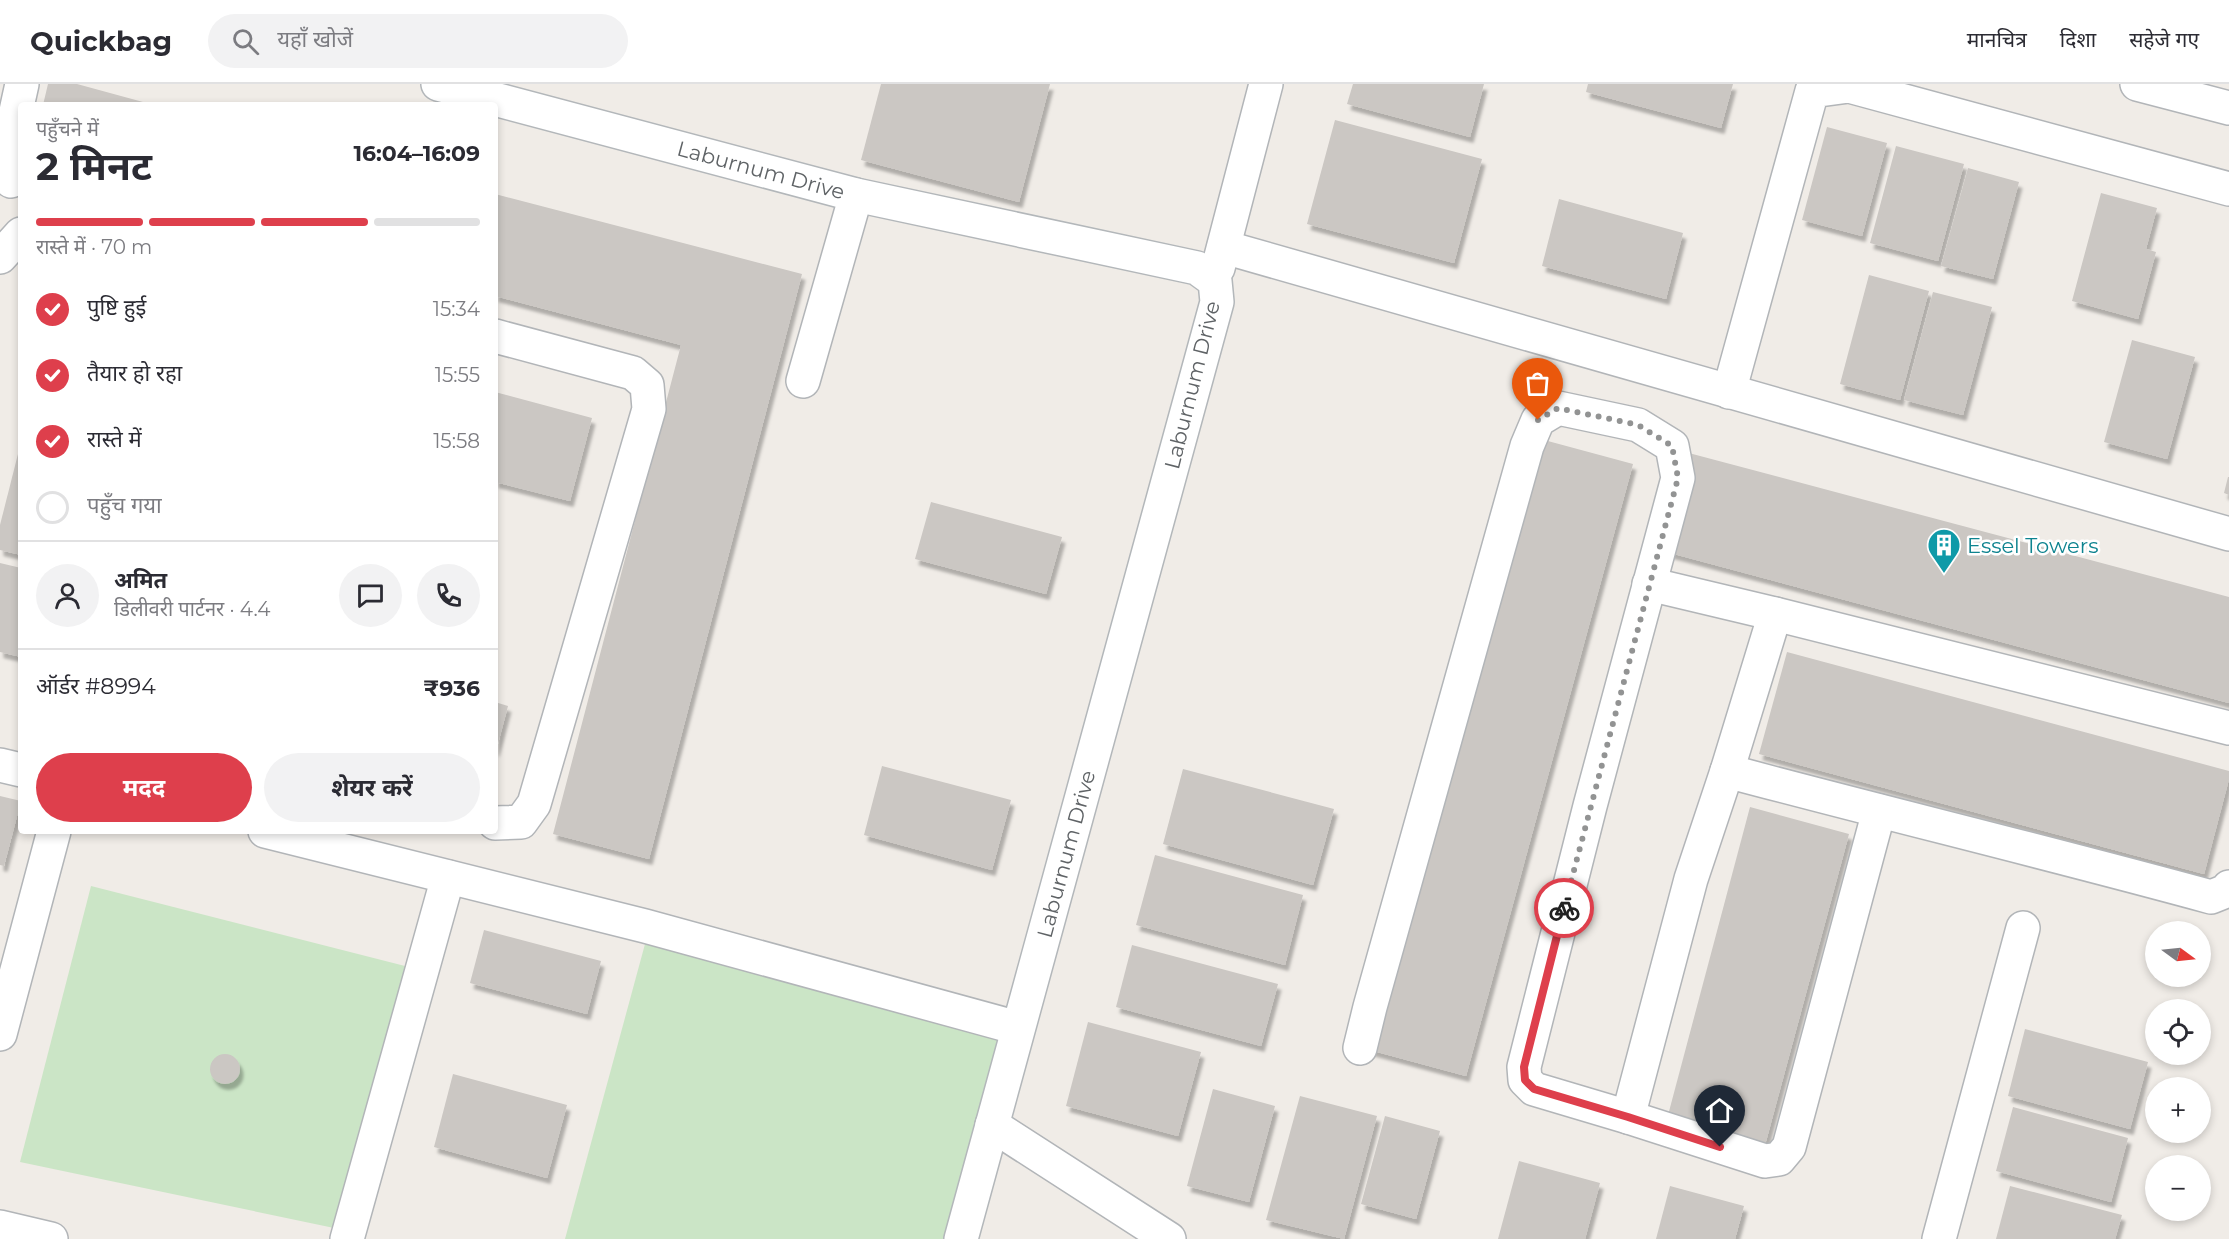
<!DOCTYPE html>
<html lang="hi">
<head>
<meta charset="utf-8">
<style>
	:root { --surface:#fff; --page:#f2f2f3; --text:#2b2b33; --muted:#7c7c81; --line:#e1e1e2; --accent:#de3f4c }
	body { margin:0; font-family:Montserrat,"Noto Sans Devanagari",sans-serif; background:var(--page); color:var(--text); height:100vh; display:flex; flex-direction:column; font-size:22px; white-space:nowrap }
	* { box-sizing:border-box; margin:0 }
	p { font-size:20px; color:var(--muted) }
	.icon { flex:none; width:33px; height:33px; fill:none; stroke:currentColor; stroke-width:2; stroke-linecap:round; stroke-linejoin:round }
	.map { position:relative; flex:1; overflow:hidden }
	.sheet { position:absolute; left:18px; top:18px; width:480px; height:732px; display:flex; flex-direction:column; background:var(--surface); border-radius:6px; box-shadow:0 3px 9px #0003 }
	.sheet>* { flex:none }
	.needle { width:39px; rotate:105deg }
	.tools { position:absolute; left:2145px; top:837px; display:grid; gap:12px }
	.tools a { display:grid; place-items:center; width:66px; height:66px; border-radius:50%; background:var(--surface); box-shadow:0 3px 9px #0003; font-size:30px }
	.pin { position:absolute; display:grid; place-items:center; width:51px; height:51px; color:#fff; margin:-62px -26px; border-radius:50% 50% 50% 0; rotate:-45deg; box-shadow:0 0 6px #0007 }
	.pin .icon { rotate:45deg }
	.courier { position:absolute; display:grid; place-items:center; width:60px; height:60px; margin:-30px; border:4px solid #de3f4c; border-radius:50%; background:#fff; color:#222; box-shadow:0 2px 8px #0007 }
	.overview em { font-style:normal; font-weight:700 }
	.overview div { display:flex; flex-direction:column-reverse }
	.overview { display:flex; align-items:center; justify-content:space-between; height:102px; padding:0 18px }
	h1 { font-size:39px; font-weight:700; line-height:45px }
	.bar { display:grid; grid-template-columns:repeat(4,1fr); gap:9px 6px; align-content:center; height:72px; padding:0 18px }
	.bar i { height:8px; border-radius:4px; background:var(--line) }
	.bar .active { background:var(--accent) }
	.bar p { grid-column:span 4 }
	.line { display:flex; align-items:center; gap:15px; padding:0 18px; border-top:2px solid var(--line) }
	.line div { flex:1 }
	.round { display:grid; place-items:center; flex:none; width:63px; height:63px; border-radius:32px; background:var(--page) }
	ol { padding:0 18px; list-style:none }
	li { display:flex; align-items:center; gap:18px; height:66px }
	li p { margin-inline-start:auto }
	li .icon { padding:6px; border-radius:50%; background:var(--accent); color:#fff; stroke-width:4 }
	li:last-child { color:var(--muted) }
	li i { width:33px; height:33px; border:3px solid var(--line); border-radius:50% }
	.primary-button { display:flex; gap:12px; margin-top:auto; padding:12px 18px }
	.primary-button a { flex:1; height:69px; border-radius:36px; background:var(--accent); color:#fff; font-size:24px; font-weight:700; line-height:69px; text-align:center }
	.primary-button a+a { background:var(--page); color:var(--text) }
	header { display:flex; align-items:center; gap:36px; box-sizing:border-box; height:84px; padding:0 30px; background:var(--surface); border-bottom:2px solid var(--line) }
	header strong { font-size:28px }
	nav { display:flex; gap:33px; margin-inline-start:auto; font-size:21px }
	.search { width:420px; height:54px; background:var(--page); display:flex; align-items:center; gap:15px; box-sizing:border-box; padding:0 21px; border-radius:33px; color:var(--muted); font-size:22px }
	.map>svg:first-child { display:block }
</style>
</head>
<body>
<header>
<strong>Quickbag</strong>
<div class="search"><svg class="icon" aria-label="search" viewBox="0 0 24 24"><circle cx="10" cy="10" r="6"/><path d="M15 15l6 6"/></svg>यहाँ खोजें</div>
<nav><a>मानचित्र</a><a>दिशा</a><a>सहेजे गए</a></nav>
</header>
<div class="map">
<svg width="2229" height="1155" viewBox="0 0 2229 1155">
	<defs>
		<filter id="shadow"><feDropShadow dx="3.5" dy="6" stdDeviation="1.5" flood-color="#0004"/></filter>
	</defs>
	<rect width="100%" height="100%" fill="#f0ece7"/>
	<g fill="#cbe5c6">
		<path d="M 91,802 L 405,882 L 334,1144 L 20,1078 Z"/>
		<path d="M 645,860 L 1000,953 L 946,1155 L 565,1155 Z"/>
	</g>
	<g fill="#cbc7c3" filter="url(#shadow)">
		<path d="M 48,0 L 77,0 L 154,21 L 43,21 Z"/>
		<path d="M 881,0 L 1050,0 L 1019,118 L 861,76 Z"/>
		<path d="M 1353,0 L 1484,0 L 1470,53 L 1347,20 Z"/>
		<path d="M 1588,0 L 1733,0 L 1721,44 L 1586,8 Z"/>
		<path d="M 1335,36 L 1482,75 L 1454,179 L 1307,140 Z"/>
		<path d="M 1827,43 L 1887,59 L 1862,152 L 1802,136 Z"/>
		<path d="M 1896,62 L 1964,80 L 1938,177 L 1870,159 Z"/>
		<path d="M 1968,84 L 2019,98 L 1993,195 L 1941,182 Z"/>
		<path d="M 2101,109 L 2157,124 L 2146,165 L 2156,168 L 2138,235 L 2072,217 Z"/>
		<path d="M 495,110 L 802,190 L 649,775 L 553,750 L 681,261 L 495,212 Z"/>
		<path d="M 1559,115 L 1683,149 L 1666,215 L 1542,182 Z"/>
		<path d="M 1869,191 L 1929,207 L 1900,316 L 1840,300 Z"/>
		<path d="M 1933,208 L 1992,223 L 1963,331 L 1904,316 Z"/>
		<path d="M 2132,256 L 2195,273 L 2167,375 L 2104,358 Z"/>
		<path d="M 495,308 L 592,334 L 570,417 L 495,398 Z"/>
		<path d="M 1533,353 L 1633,380 L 1466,992 L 1366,965 Z"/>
		<path d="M 20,362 L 21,362 L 21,471 L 0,466 L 0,441 Z"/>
		<path d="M 1685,368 L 2229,513 L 2229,619 L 1659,466 Z"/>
		<path d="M 2228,393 L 2229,393 L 2229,411 L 2224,409 Z"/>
		<path d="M 931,418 L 1062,453 L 1046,510 L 915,475 Z"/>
		<path d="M 0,479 L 21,484 L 21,573 L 0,568 Z"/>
		<path d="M 1787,568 L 2229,687 L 2229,695 L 2204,790 L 1759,670 Z"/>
		<path d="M 495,618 L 508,622 L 496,667 L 495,666 Z"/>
		<path d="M 882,682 L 1011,716 L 992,786 L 864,751 Z"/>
		<path d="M 1183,685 L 1334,725 L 1313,801 L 1163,760 Z"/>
		<path d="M 0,712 L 21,717 L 4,782 L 0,781 Z"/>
		<path d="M 1750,723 L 1849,750 L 1765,1061 L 1667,1035 Z"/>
		<path d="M 1155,771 L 1303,811 L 1285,881 L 1136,841 Z"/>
		<path d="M 484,846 L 601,877 L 587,930 L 470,899 Z"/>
		<path d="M 1132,861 L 1278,900 L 1261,962 L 1116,923 Z"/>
		<path d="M 1088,938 L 1201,968 L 1178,1052 L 1066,1022 Z"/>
		<path d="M 2025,945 L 2148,978 L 2130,1045 L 2008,1012 Z"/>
		<circle cx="225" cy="985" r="15"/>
		<path d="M 453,990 L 567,1021 L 547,1094 L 434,1063 Z"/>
		<path d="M 1213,1005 L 1275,1022 L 1249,1118 L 1187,1102 Z"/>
		<path d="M 1300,1012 L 1377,1032 L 1344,1155 L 1266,1136 Z"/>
		<path d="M 2013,1023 L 2128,1054 L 2111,1118 L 1996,1087 Z"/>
		<path d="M 1385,1032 L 1440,1047 L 1416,1135 L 1361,1120 Z"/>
		<path d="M 1519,1077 L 1600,1099 L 1585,1155 L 1498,1155 Z"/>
		<path d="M 1670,1102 L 1744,1122 L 1735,1155 L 1656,1155 Z"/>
		<path d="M 2010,1102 L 2122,1131 L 2115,1155 L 1996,1155 Z"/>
	</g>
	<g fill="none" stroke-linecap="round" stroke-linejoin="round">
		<defs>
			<g id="street">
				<path d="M 2137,0 L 2229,24"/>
				<path d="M 11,97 L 7,68 L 22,0"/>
				<path d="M 1224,163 L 2229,450"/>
				<path d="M 0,173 L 21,150"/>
				<path d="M 1218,184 L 1266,0"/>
				<path d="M 495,252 L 633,289 L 647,301 L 649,325 L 534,720 L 521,738 L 495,739"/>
				<path d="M 803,297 L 856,111"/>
				<path d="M 1729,308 L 1812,7 L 1849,2 L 2229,105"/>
				<path d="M 1775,530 L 2229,644"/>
				<path d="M 0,681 L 21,686"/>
				<path d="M 1727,687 C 1888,730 2050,769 2211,813 L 2226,807 L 2229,803"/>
				<path d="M 265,747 L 645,842 L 1018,944"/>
				<path d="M 0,950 L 54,747"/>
				<path d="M 1360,964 L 1370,923 L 1527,362 L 1538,336 L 1558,324 L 1638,341 L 1672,362 L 1678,394 L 1590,722 L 1524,983 L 1525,996 L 1534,1005 L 1628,1033 L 1765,1077 L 1779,1075 L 1789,1063 L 1879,727"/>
				<path d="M 1628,1033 L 1691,795 L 1727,687 L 1775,530 L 1649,500"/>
				<path d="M 992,1041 L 1169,1155"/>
				<path d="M 0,1143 L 51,1155"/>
				<path d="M 347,1155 L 448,793"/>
				<path d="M 1939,1155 L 2023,844"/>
			</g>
			<path id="secondary" d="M 438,0 L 856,111 L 1197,184 L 1215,197 L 1217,218 L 961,1155"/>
		</defs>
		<use href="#street" stroke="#b2b5b8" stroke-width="36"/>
		<use href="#secondary" stroke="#b3b7ba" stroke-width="36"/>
		<use href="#street" stroke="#fff" stroke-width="33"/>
		<use href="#secondary" stroke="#fff" stroke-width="33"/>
	</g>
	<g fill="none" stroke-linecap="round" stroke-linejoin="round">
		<path stroke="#929393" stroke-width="6" stroke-dasharray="0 10.8" d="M 1538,336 L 1558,324 L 1638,341 L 1672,362 L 1678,394 L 1564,824"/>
		<path stroke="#de3f4c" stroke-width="8" d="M 1564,824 L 1524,983 L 1525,996 L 1534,1005 L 1628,1033 L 1720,1063"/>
	</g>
	<defs>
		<symbol id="building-pin" viewBox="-11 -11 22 30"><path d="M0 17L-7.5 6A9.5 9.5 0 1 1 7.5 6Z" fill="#0f9aa8" stroke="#fff"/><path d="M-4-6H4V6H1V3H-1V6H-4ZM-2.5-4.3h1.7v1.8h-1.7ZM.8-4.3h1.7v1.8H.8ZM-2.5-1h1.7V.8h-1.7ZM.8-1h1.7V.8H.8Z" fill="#fff"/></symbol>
	</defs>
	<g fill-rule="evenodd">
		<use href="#building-pin" x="1925" y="442" width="38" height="52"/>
	</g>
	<g text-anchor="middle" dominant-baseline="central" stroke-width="5" stroke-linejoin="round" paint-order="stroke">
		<g font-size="21" fill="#5f6366" stroke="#fff">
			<text transform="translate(761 86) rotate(15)">Laburnum Drive</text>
			<text transform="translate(1192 301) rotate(-76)">Laburnum Drive</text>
			<text transform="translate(1066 770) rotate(-75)">Laburnum Drive</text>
		</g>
		<g font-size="21" fill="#0d838f" stroke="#fff" text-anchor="start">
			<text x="1967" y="461">Essel Towers</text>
		</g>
	</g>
</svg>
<div class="tools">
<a><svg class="needle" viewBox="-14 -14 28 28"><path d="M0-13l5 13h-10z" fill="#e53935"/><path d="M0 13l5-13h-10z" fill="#7c7c81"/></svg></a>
<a><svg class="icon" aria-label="locate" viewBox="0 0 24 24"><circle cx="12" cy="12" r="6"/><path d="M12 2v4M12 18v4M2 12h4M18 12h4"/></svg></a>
<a>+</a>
<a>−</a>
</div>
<div class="pin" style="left:1538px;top:336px;background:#ea580c"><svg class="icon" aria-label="bag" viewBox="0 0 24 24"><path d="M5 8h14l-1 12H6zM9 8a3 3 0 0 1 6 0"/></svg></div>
<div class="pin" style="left:1720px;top:1063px;background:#1f2937"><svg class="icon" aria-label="home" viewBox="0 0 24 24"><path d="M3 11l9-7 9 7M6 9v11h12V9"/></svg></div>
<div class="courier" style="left:1564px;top:824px"><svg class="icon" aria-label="bike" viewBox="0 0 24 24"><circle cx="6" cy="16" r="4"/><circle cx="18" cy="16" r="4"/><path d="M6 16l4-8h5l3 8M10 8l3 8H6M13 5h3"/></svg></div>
<section class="sheet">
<div class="overview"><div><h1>2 मिनट</h1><p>पहुँचने में</p></div><em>16:04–16:09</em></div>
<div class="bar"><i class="active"></i><i class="active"></i><i class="active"></i><i></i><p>रास्ते में · 70 m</p></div>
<ol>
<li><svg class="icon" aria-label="check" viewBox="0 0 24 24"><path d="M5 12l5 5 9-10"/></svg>पुष्टि हुई<p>15:34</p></li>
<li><svg class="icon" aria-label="check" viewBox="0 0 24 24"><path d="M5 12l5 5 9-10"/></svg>तैयार हो रहा<p>15:55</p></li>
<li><svg class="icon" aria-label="check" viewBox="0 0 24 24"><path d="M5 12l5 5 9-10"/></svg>रास्ते में<p>15:58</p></li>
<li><i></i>पहुँच गया</li>
</ol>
<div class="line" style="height:108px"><a class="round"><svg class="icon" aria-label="person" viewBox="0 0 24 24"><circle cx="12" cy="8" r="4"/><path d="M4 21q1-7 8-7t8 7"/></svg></a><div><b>अमित</b><p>डिलीवरी पार्टनर · 4.4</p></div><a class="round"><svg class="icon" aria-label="chat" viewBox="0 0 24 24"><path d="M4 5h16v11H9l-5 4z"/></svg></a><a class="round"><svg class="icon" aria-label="phone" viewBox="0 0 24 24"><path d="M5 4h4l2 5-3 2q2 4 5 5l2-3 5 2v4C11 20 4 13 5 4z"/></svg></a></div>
<div class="line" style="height:78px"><div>ऑर्डर #8994</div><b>₹936</b></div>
<div class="primary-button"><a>मदद</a><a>शेयर करें</a></div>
</section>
</div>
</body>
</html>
